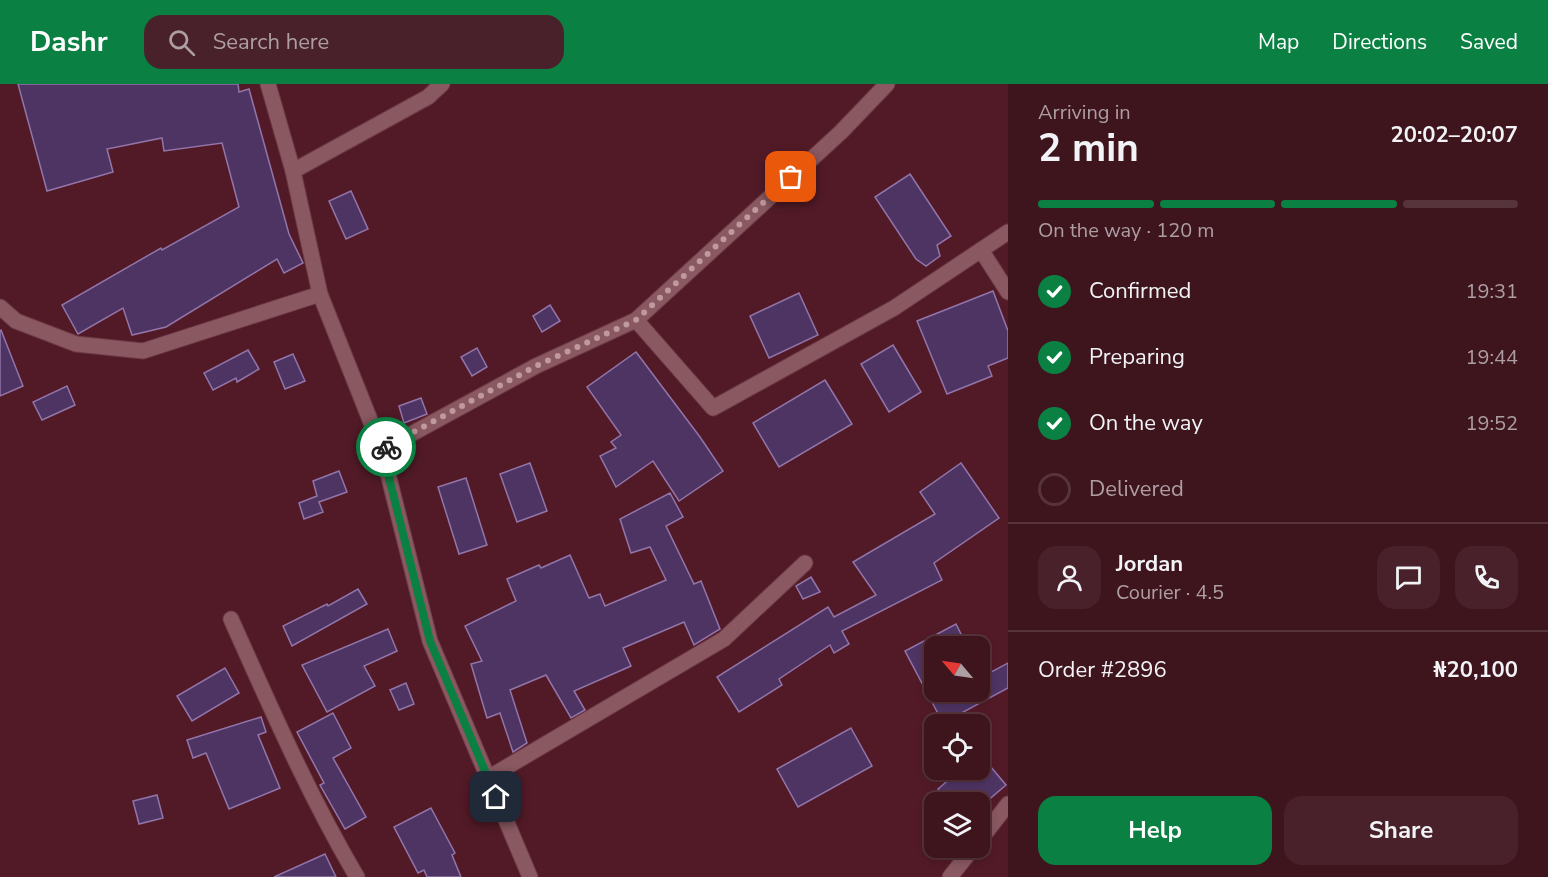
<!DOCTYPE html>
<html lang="en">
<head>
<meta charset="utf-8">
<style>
	:root { --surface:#3e141d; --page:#49212a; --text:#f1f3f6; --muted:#ad9ea4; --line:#57333b; --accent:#0b8043 }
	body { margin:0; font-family:"Nunito Sans",sans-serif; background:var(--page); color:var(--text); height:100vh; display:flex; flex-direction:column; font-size:22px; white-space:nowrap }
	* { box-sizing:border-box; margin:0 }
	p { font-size:20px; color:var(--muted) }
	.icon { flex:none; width:33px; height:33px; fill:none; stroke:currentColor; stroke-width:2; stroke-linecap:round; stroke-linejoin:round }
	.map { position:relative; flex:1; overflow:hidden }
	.side { display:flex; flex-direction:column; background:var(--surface); width:540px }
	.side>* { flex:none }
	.needle { width:39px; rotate:299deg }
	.tools { position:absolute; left:924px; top:552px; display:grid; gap:12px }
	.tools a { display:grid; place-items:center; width:66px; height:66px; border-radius:12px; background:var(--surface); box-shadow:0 3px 9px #0003,0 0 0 2px var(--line); font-size:30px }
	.pin { position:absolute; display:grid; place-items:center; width:51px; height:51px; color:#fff; margin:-26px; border-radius:12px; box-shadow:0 3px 9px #0006 }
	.courier { position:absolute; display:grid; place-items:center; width:60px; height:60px; margin:-30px; border:4px solid #0b8043; border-radius:50%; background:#fff; color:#222; box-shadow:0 2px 8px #0007 }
	.head em { font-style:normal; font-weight:700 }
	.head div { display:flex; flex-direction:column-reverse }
	.head { display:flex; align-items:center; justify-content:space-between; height:102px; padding:0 30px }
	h1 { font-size:39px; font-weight:700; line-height:45px }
	.bar { display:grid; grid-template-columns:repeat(4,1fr); gap:9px 6px; align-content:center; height:72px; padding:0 30px }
	.bar i { height:8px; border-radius:4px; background:var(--line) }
	.bar .selected { background:var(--accent) }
	.bar p { grid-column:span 4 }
	.line { display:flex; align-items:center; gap:15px; padding:0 30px; border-top:2px solid var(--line) }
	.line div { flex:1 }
	.round { display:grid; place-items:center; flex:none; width:63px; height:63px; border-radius:18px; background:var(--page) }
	ol { padding:0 30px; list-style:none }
	li { display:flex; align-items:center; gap:18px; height:66px }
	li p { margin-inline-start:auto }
	li .icon { padding:6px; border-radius:50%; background:var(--accent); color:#fff; stroke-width:4 }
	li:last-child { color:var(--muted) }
	li i { width:33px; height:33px; border:3px solid var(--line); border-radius:50% }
	.cta { display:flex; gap:12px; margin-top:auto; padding:12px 30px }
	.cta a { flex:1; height:69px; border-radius:18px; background:var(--accent); color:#fff; font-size:24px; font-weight:700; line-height:69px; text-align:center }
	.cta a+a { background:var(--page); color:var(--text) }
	header { display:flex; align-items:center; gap:36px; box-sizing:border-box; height:84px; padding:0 30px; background:var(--accent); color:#fff }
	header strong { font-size:28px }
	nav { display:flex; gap:33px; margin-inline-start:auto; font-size:21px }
	.search { width:420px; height:54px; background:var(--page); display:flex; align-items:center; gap:15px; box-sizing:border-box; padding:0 21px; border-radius:18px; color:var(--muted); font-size:22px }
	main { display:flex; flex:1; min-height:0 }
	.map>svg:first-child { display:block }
</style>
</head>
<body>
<header>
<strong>Dashr</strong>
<div class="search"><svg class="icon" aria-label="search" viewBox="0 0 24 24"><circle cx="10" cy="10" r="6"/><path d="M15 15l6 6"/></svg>Search here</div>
<nav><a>Map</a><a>Directions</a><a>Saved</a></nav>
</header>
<main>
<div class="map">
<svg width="1008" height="793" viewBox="0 0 1008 793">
	<rect width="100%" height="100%" fill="#521a27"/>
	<g fill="#4e3463" stroke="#9275aa" stroke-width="1.5">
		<path d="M 18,0 L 238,0 L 239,8 L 249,5 L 289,150 L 303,179 L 284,189 L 277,175 L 166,243 L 132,251 L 123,224 L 78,250 L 62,221 L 161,164 L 162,166 L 239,123 L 222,59 L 164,67 L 162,54 L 107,65 L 113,88 L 47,107 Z"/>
		<path d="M 910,90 L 951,152 L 937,161 L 940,172 L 926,182 L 916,175 L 875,113 Z"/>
		<path d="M 351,107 L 368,145 L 346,155 L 329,117 Z"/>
		<path d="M 993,207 L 1008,247 L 1008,274 L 988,282 L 992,292 L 947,310 L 917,237 Z"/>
		<path d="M 799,209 L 818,251 L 769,274 L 750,232 Z"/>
		<path d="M 550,221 L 560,237 L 542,248 L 533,232 Z"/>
		<path d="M 1,246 L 23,302 L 0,312 L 0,247 Z"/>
		<path d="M 893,261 L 921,308 L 889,328 L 861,280 Z"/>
		<path d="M 477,264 L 487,283 L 472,292 L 461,273 Z"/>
		<path d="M 248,266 L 259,285 L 237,298 L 236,294 L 213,306 L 204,289 Z"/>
		<path d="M 636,268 L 700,353 L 723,387 L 679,417 L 653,377 L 616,403 L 600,372 L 616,364 L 611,358 L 621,351 L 587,303 Z"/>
		<path d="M 293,270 L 305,297 L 285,305 L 274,278 Z"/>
		<path d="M 825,296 L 852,340 L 779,383 L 753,339 Z"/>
		<path d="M 67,302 L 75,321 L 42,336 L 33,318 Z"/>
		<path d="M 421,314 L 427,330 L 404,339 L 399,322 Z"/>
		<path d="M 530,379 L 547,427 L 517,438 L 500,390 Z"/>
		<path d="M 961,379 L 999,434 L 934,479 L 942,496 L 842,547 L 849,560 L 834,569 L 830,561 L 779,595 L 782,601 L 739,628 L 717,593 L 828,523 L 834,533 L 876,511 L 853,478 L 935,430 L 920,408 Z"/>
		<path d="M 339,387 L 347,408 L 319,418 L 323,428 L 304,435 L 299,419 L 317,412 L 313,397 Z"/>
		<path d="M 466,394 L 487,461 L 459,470 L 438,403 Z"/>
		<path d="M 670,409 L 683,433 L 666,442 L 694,500 L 701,497 L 720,545 L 694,561 L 684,538 L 623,564 L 631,582 L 574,607 L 585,626 L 571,634 L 546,591 L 510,606 L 527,659 L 513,668 L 500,629 L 487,634 L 471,580 L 482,577 L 465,542 L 516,517 L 507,495 L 539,481 L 541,484 L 570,471 L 589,514 L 600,510 L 605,522 L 666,496 L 650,463 L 631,469 L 620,435 Z"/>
		<path d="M 811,493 L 820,508 L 803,515 L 796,502 Z"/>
		<path d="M 358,505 L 367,520 L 292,562 L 283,542 L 327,520 L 328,522 Z"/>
		<path d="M 956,540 L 967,562 L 934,562 L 934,608 L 980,608 L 980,594 L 1008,579 L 1008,604 L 943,639 L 905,567 Z"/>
		<path d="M 388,545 L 397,567 L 364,582 L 375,602 L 327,628 L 302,581 Z"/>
		<path d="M 225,584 L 239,609 L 192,637 L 177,612 Z"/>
		<path d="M 406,599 L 414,620 L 399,626 L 390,606 Z"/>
		<path d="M 333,629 L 351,664 L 333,674 L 366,733 L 345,745 L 320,701 L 324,699 L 297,648 Z"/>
		<path d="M 261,633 L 266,648 L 258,651 L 280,704 L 229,725 L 206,669 L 193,674 L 187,656 Z"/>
		<path d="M 851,644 L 872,682 L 798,723 L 777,685 Z"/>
		<path d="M 980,670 L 1006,701 L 986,718 L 950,718 L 938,705 L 960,686 L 980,686 Z"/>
		<path d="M 157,711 L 163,734 L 139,740 L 133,717 Z"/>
		<path d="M 431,724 L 455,769 L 452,771 L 461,793 L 427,793 L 424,786 L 418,789 L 394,743 Z"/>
		<path d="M 325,770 L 336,793 L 274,793 Z"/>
	</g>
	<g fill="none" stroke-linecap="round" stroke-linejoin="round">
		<defs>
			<g id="minor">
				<path d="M 268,0 L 293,87 L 320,210 L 382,366 L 430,557 L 530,793"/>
				<path d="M 293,87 L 428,13 L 442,0"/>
				<path d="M 981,166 L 1008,208"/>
				<path d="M 0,223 L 16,237 L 76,260 L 143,267 L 320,210"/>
				<path d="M 636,236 L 841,48 L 887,0"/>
				<path d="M 382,366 L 536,282 L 636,236 L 713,324 L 894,224 L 1008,148"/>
				<path d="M 231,535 C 270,622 308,710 357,793"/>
				<path d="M 488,694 L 724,555 L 805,479"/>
				<path d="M 980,756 L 1008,720"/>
				<path d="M 950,793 L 973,764"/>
			</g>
		</defs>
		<use href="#minor" stroke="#6d3945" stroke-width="17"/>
		<use href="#minor" stroke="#895860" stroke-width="15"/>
	</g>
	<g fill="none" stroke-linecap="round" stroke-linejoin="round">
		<path stroke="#c099a0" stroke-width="6" stroke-dasharray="0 10.8" d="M 386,363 L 536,282 L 636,236 L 791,93"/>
		<path stroke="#0b8043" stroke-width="8" d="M 386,363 L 382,366 L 430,557 L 496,713"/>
	</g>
</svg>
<div class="tools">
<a><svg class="needle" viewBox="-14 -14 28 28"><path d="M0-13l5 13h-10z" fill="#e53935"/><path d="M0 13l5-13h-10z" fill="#ad9ea4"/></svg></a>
<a><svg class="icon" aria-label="locate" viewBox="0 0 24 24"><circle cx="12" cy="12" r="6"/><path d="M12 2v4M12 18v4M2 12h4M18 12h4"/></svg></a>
<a><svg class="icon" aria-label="layers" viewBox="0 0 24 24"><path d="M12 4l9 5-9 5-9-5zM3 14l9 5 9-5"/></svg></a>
</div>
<div class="pin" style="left:791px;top:93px;background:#ea580c"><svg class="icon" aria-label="bag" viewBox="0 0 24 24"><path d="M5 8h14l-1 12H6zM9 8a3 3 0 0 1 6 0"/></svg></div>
<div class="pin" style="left:496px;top:713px;background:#1f2937"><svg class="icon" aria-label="home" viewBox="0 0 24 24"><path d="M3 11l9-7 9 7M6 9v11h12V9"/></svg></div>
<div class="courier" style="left:386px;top:363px"><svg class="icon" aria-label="bike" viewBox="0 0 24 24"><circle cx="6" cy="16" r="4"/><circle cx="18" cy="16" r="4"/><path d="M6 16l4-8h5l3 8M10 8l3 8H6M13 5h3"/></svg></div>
</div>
<section class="side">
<div class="head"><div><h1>2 min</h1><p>Arriving in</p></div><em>20:02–20:07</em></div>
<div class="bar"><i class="selected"></i><i class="selected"></i><i class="selected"></i><i></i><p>On the way · 120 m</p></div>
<ol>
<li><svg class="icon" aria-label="check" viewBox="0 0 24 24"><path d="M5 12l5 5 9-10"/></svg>Confirmed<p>19:31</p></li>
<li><svg class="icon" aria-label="check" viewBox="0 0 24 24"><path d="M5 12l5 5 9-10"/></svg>Preparing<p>19:44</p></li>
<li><svg class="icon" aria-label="check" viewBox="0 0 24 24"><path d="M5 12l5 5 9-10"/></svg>On the way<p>19:52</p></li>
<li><i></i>Delivered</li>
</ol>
<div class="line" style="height:108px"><a class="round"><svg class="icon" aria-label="person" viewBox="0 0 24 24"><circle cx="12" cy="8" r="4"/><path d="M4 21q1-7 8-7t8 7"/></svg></a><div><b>Jordan</b><p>Courier · 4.5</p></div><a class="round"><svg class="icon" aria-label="chat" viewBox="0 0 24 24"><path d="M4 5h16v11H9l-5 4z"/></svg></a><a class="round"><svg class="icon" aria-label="phone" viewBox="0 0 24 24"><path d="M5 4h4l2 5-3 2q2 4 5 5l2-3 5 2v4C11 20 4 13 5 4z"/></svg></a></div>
<div class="line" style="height:78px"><div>Order #2896</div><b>₦20,100</b></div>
<div class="cta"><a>Help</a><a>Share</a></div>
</section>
</main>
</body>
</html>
